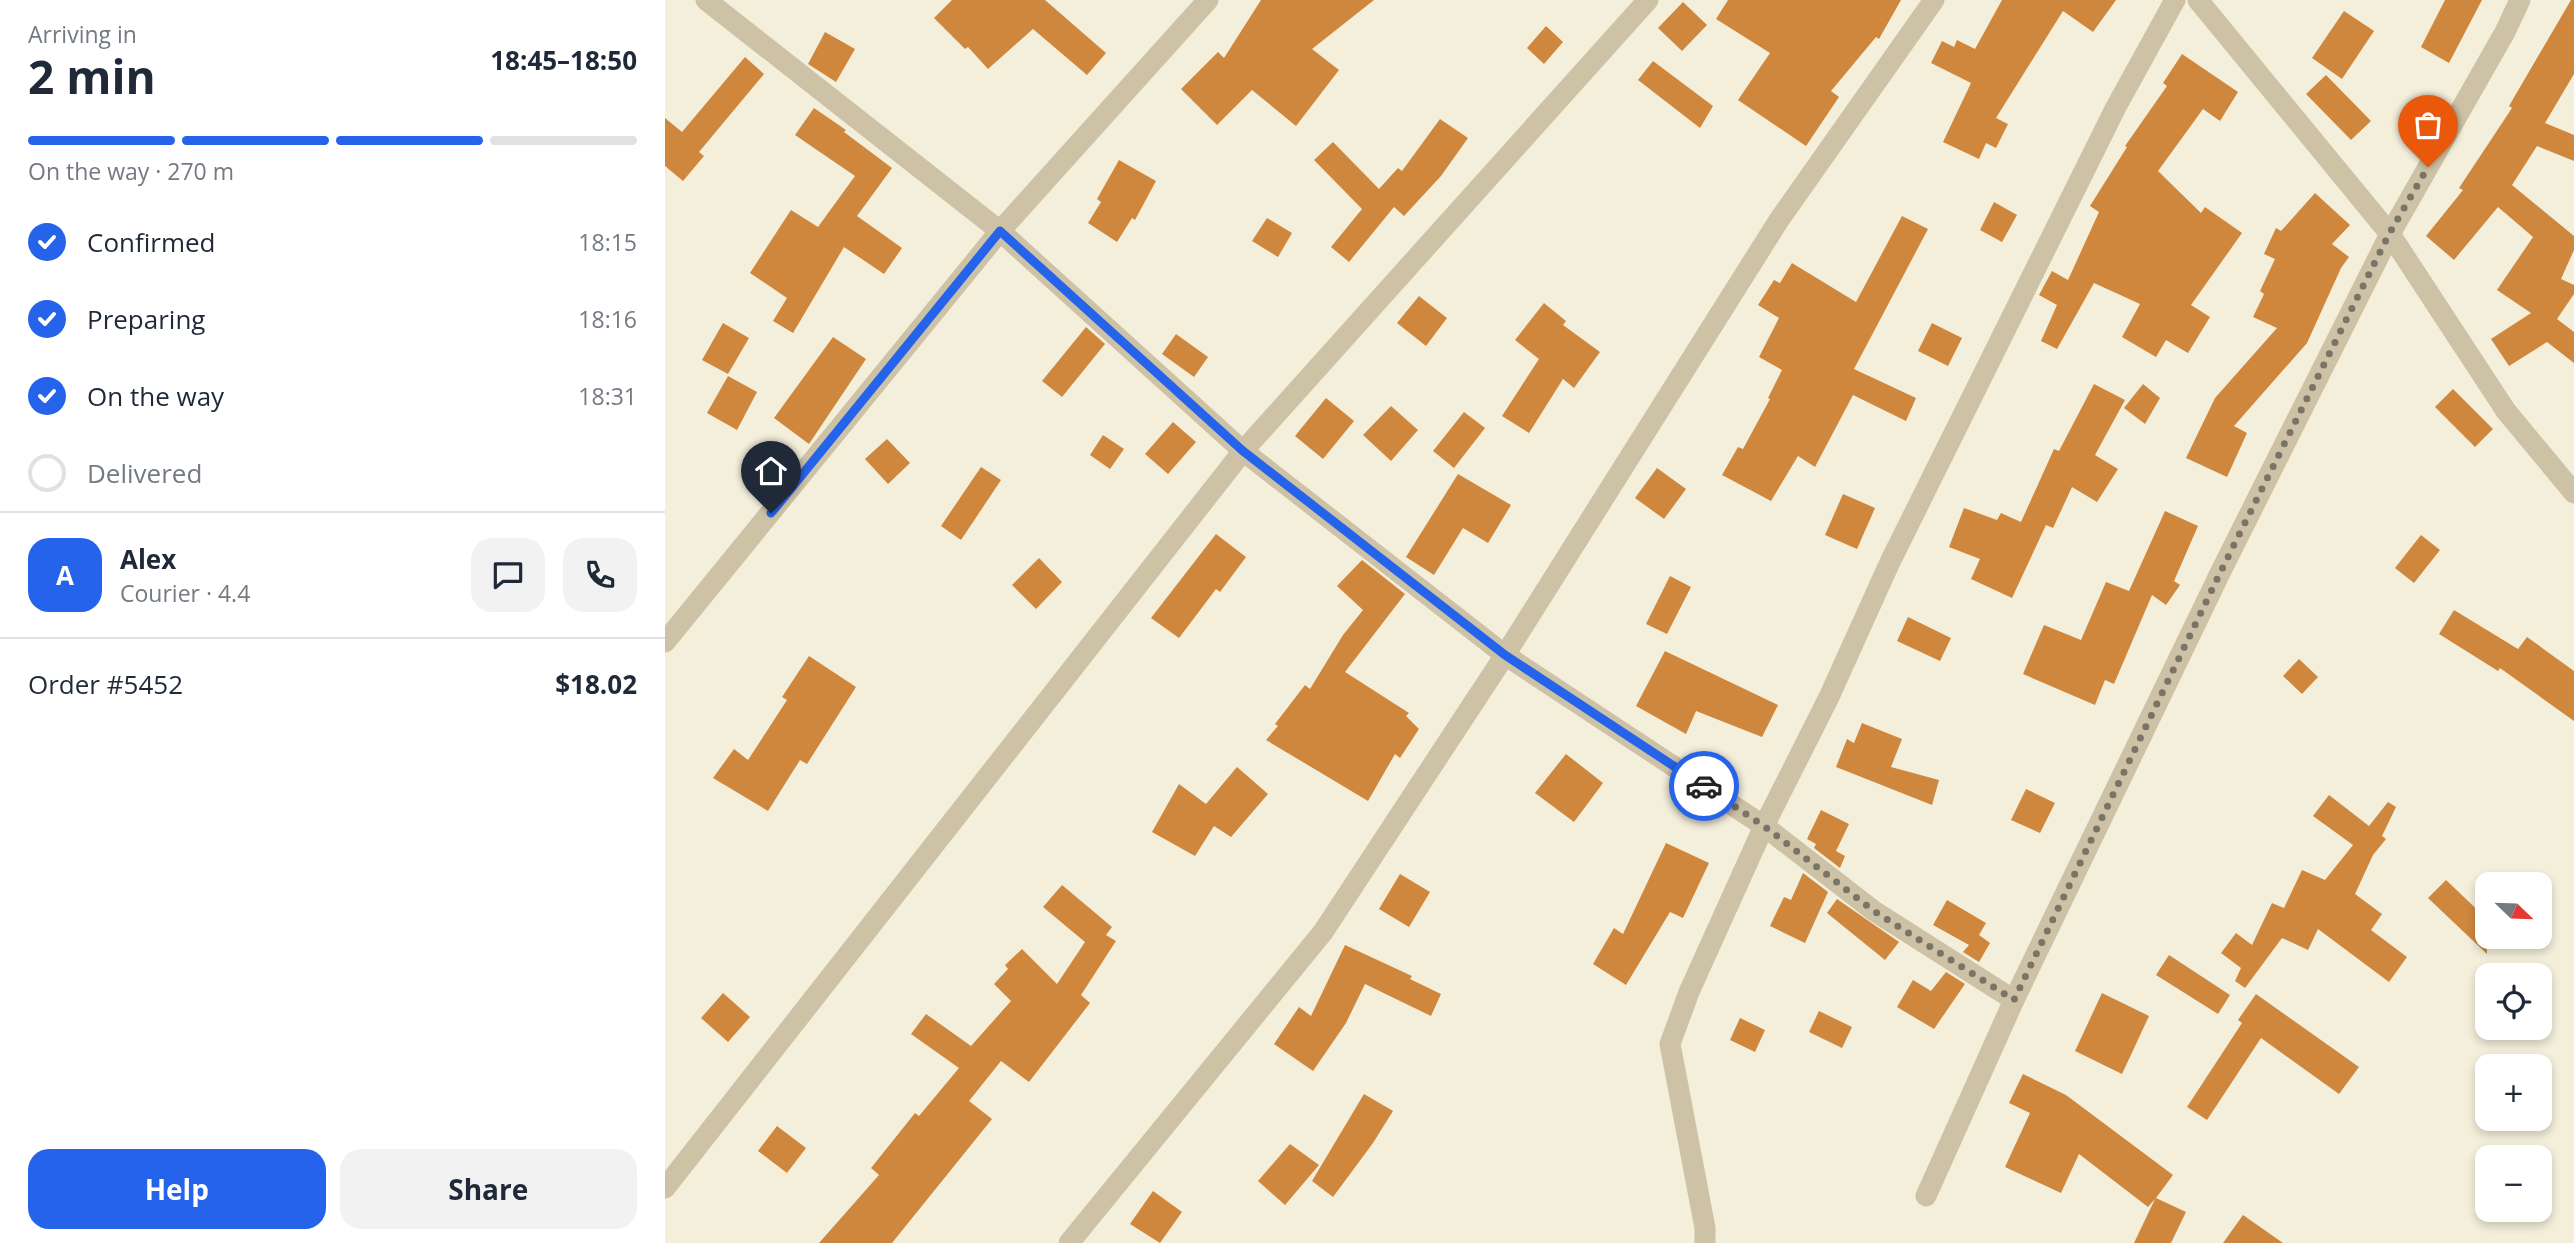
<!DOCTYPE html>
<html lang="en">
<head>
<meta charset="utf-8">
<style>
	:root { --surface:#fff; --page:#f2f2f3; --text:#1f2937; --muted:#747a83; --line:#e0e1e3; --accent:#2563eb }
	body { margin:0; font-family:"Open Sans",sans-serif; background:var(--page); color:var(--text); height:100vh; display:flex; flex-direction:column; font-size:26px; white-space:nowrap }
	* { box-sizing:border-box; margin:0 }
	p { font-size:23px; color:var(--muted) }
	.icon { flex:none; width:38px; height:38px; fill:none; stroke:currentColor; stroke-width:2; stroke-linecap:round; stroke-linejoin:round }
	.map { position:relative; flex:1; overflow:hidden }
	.side { display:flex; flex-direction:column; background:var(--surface); width:665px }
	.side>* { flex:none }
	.needle { width:46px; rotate:113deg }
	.buttons { position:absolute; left:1810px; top:872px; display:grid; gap:14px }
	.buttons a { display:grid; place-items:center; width:77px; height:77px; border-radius:14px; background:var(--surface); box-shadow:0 4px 10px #0003; font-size:35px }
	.pin { position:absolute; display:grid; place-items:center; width:60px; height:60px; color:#fff; margin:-72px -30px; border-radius:50% 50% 50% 0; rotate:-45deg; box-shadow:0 0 7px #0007 }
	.pin .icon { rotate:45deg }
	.courier { position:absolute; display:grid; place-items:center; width:70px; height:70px; margin:-35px; border:5px solid #2563eb; border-radius:50%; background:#fff; color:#222; box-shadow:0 2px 9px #0007 }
	.summary em { font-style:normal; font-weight:700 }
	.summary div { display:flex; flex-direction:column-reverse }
	.summary { display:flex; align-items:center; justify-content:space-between; height:119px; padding:0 28px }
	h1 { font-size:46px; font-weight:700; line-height:52px }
	.bar { display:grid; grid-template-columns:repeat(4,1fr); gap:10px 7px; align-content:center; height:84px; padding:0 28px }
	.bar i { height:9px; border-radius:5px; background:var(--line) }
	.bar .active { background:var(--accent) }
	.bar p { grid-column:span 4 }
	.line { display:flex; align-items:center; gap:18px; padding:0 28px; border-top:2px solid var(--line) }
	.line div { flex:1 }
	.round { display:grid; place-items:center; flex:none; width:74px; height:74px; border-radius:21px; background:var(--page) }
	ol { padding:0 28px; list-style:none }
	li { display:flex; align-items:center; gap:21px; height:77px }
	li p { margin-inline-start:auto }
	li .icon { padding:7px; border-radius:50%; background:var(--accent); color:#fff; stroke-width:4 }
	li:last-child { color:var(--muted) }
	li i { width:38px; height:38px; border:4px solid var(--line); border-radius:50% }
	.cta { display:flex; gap:14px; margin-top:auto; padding:14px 28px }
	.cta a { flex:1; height:80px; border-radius:21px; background:var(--accent); color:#fff; font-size:28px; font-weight:700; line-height:80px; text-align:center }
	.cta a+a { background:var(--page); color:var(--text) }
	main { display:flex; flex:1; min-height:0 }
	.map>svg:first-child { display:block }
</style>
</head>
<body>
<main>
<section class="side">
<div class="summary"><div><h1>2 min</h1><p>Arriving in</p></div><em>18:45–18:50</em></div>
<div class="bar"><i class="active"></i><i class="active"></i><i class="active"></i><i></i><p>On the way · 270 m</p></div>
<ol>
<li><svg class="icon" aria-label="check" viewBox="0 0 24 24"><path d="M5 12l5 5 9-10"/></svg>Confirmed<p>18:15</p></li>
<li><svg class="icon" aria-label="check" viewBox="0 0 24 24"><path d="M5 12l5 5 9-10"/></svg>Preparing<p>18:16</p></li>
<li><svg class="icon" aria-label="check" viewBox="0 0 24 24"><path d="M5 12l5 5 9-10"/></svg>On the way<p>18:31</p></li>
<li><i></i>Delivered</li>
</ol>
<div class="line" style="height:126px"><b class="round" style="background:var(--accent);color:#fff">A</b><div><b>Alex</b><p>Courier · 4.4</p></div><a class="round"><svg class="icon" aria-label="chat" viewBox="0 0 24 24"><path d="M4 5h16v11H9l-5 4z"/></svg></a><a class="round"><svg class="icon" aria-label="phone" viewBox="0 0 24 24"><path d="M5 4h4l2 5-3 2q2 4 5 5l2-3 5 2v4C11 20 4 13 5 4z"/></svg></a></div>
<div class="line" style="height:91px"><div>Order #5452</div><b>$18.02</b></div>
<div class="cta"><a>Help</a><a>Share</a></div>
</section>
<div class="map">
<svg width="1909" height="1243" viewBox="0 0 1909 1243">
	<rect width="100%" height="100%" fill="#f4efdb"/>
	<g fill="#cf873e">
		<path d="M 287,0 L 380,0 L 441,53 L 422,75 L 368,29 L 323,69 L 303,47 L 300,49 L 269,18 Z"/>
		<path d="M 596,0 L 709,0 L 647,49 L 674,70 L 631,126 L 587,90 L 552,125 L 516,89 L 553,52 L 559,58 Z"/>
		<path d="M 1063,0 L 1236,0 L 1214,39 L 1211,37 L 1166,91 L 1174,97 L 1141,146 L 1073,100 L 1105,53 L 1051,19 Z"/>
		<path d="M 1337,0 L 1451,0 L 1428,32 L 1398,11 L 1331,118 L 1343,124 L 1331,148 L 1321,143 L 1314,159 L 1278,142 L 1306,83 L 1266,63 L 1277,41 L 1289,47 L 1292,40 L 1310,49 Z"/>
		<path d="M 1780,0 L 1817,0 L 1784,63 L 1756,47 Z"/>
		<path d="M 1906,0 L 1909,0 L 1909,74 L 1880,123 L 1909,135 L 1909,161 L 1872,146 L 1847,185 L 1909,236 L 1909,250 L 1896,279 L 1909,285 L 1909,294 L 1892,319 L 1909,332 L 1909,363 L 1882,342 L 1844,366 L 1826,339 L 1866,313 L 1832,290 L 1868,237 L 1833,207 L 1789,260 L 1761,236 L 1798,190 L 1794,188 L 1847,108 L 1844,106 Z"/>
		<path d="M 1018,2 L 1042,25 L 1017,51 L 993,28 Z"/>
		<path d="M 1679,11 L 1709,31 L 1677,79 L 1647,58 Z"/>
		<path d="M 881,26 L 898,42 L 879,64 L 862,48 Z"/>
		<path d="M 160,32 L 190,49 L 171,82 L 143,64 Z"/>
		<path d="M 1517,54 L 1573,92 L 1555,121 L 1538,109 L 1493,171 L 1536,213 L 1540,207 L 1577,233 L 1526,305 L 1545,317 L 1523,353 L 1501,340 L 1491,357 L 1457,337 L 1475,304 L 1429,283 L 1392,349 L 1376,341 L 1392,305 L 1374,295 L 1387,271 L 1403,280 L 1434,212 L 1425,206 L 1462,147 L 1460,146 L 1502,86 L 1498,83 Z"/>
		<path d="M 80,57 L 99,74 L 34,152 L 39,156 L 18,181 L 0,166 L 0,118 L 17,132 Z"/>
		<path d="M 988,61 L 1048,106 L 1035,128 L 973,80 Z"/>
		<path d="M 1661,75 L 1706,121 L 1686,140 L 1641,94 Z"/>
		<path d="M 149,108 L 181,130 L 179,132 L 227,168 L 192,216 L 237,248 L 219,274 L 179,247 L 128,333 L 108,321 L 122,298 L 85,273 L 126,210 L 153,227 L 190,176 L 130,135 Z"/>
		<path d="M 775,119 L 803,138 L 776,176 L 739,216 L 729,207 L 684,262 L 666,247 L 697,209 L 649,160 L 668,142 L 714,189 L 733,168 L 737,171 Z"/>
		<path d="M 454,160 L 491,181 L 470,220 L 467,218 L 452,242 L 423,223 L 436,202 L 432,199 Z"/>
		<path d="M 1650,193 L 1685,225 L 1667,244 L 1684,257 L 1676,268 L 1642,343 L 1569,426 L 1582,433 L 1562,477 L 1521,458 L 1550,398 L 1612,328 L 1588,317 L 1599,294 L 1595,291 L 1610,259 L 1599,254 L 1611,228 L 1616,231 Z"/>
		<path d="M 1329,202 L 1352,215 L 1337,242 L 1315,230 Z"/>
		<path d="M 1237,216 L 1263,229 L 1189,369 L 1251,398 L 1241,421 L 1188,395 L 1150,467 L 1133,456 L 1106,501 L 1057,475 L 1073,447 L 1078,449 L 1105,399 L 1103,398 L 1117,370 L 1094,357 L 1114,318 L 1093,305 L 1109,280 L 1115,283 L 1127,263 L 1191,302 Z"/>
		<path d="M 602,218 L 627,233 L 613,257 L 587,241 Z"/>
		<path d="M 754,296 L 782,318 L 761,346 L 732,323 Z"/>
		<path d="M 879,303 L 901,321 L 898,325 L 935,352 L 909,388 L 898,379 L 864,433 L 837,416 L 874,359 L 850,340 Z"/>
		<path d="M 58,323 L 84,338 L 63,374 L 37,360 Z"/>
		<path d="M 1267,323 L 1297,338 L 1283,366 L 1253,351 Z"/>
		<path d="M 421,327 L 440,344 L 397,397 L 377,381 Z"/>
		<path d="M 511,334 L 543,357 L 529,377 L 497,354 Z"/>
		<path d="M 168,337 L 201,359 L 144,444 L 109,418 Z"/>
		<path d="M 63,376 L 92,392 L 72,430 L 42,413 Z"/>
		<path d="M 1429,384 L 1460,400 L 1430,455 L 1453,469 L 1432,502 L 1407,487 L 1388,528 L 1381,525 L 1347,598 L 1306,579 L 1315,559 L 1284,547 L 1299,508 L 1332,520 L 1336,513 L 1356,522 L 1389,449 L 1394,451 Z"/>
		<path d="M 1478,384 L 1495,398 L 1480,424 L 1459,408 Z"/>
		<path d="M 1788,389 L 1828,429 L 1810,447 L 1770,407 Z"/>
		<path d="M 661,398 L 689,421 L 658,459 L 630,436 Z"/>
		<path d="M 726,406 L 753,430 L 726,461 L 698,435 Z"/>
		<path d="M 799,412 L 820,428 L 789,468 L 768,451 Z"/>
		<path d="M 508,422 L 531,442 L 503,474 L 480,454 Z"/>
		<path d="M 438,435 L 459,449 L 445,469 L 425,455 Z"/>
		<path d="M 222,439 L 245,463 L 223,484 L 200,459 Z"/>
		<path d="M 316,467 L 336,480 L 296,540 L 276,526 Z"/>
		<path d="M 992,468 L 1021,489 L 999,519 L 970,498 Z"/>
		<path d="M 793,474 L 846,505 L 823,543 L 798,528 L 769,575 L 741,557 Z"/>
		<path d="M 1178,494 L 1210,508 L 1192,549 L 1160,535 Z"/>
		<path d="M 1500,511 L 1533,526 L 1509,581 L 1515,585 L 1501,605 L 1487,595 L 1449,684 L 1440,680 L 1430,705 L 1358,674 L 1379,625 L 1416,640 L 1441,582 L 1464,591 Z"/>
		<path d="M 551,534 L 581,557 L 555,592 L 551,589 L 514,638 L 486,618 Z"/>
		<path d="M 1756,535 L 1775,550 L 1749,583 L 1730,568 Z"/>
		<path d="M 374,558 L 397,582 L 371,609 L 347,585 Z"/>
		<path d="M 697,560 L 740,594 L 680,672 L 744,713 L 741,716 L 754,729 L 735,758 L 730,754 L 703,801 L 601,740 L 613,726 L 610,724 L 640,685 L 645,689 L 678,635 L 698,610 L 672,586 Z"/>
		<path d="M 1005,576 L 1026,587 L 1002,634 L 981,624 Z"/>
		<path d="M 1789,610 L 1853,649 L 1862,637 L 1909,671 L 1909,721 L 1835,668 L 1833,671 L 1774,634 Z"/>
		<path d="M 1243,617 L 1286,638 L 1275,661 L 1232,641 Z"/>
		<path d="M 1000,651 L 1113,705 L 1097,737 L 1031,711 L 1021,734 L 971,706 Z"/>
		<path d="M 144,656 L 191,687 L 142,764 L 135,760 L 103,811 L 48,778 L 69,749 L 83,760 L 122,700 L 117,697 Z"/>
		<path d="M 1634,659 L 1653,677 L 1637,694 L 1618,676 Z"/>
		<path d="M 1197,723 L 1237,739 L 1226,767 L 1274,780 L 1267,805 L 1171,767 L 1182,739 L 1189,743 Z"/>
		<path d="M 901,754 L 938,783 L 909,822 L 870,793 Z"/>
		<path d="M 572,767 L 603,794 L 566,837 L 549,826 L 530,856 L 487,832 L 514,784 L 541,804 Z"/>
		<path d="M 1361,789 L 1390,803 L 1375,833 L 1346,820 Z"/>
		<path d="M 1664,795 L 1704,826 L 1723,802 L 1731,807 L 1717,836 L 1721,839 L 1708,855 L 1690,894 L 1717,914 L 1706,930 L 1742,957 L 1724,982 L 1653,929 L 1643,950 L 1617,938 L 1580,988 L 1570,981 L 1576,968 L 1556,953 L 1571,933 L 1587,945 L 1607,903 L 1619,908 L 1637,870 L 1660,880 L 1688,845 L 1648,816 Z"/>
		<path d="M 1156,810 L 1184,824 L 1171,851 L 1180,856 L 1175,868 L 1149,848 L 1151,844 L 1142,839 Z"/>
		<path d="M 1001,843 L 1044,863 L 1018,918 L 1005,912 L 961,985 L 928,964 L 949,928 L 958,934 Z"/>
		<path d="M 1138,873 L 1163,892 L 1140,943 L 1105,926 L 1119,897 L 1126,900 Z"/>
		<path d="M 735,874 L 765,892 L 744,927 L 714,909 Z"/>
		<path d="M 1781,880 L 1822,919 L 1822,954 L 1763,898 Z"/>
		<path d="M 397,885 L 447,927 L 441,935 L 451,941 L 416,995 L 425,1003 L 364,1082 L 336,1061 L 304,1101 L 327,1119 L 227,1243 L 154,1243 L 214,1175 L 206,1168 L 250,1113 L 254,1116 L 294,1068 L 246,1034 L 261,1014 L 306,1046 L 346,1001 L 329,984 L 343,969 L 340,965 L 357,949 L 392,984 L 420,942 L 378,907 Z"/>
		<path d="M 1172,899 L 1234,942 L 1220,960 L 1162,913 Z"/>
		<path d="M 1282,900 L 1321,923 L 1314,935 L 1325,943 L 1314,962 L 1298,952 L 1304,945 L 1268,925 Z"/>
		<path d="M 680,945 L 747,976 L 745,979 L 776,994 L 766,1016 L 700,984 L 681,1023 L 648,1071 L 609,1044 L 634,1007 L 646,1016 Z"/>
		<path d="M 1504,955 L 1565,995 L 1553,1014 L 1491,975 Z"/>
		<path d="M 1281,972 L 1300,984 L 1269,1029 L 1232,1007 L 1248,980 L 1266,991 Z"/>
		<path d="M 58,993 L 85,1017 L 63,1042 L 36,1018 Z"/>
		<path d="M 1437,993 L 1484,1016 L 1457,1074 L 1410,1051 Z"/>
		<path d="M 1591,994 L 1694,1067 L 1674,1094 L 1596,1038 L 1542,1120 L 1522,1107 L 1577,1023 L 1573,1020 Z"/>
		<path d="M 1154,1011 L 1187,1027 L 1177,1048 L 1144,1032 Z"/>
		<path d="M 1075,1018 L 1100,1030 L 1090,1052 L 1065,1040 Z"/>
		<path d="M 1358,1074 L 1401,1095 L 1508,1175 L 1491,1198 L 1521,1212 L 1506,1243 L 1469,1243 L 1490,1199 L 1483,1207 L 1414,1154 L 1396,1193 L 1340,1167 L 1365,1113 L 1344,1103 Z"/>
		<path d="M 699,1094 L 728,1111 L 708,1143 L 668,1197 L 647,1181 Z"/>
		<path d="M 112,1126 L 141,1148 L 122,1173 L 93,1151 Z"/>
		<path d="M 625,1144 L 654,1165 L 620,1205 L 593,1181 Z"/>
		<path d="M 488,1191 L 517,1212 L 495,1243 L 465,1224 Z"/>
		<path d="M 1578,1215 L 1618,1243 L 1558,1243 Z"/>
	</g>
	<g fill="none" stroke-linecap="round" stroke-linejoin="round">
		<g stroke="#cdc2a6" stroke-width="21">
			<path d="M 41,0 L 335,231 L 578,451 L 840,655 L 1099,826 L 1209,911 L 1349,1000"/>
			<path d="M 1533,0 L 1725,234 L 1841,411 L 1909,493"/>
			<path d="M 0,642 L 335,231 L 543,0"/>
			<path d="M 0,1188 L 578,451 L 983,0"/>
			<path d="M 1261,1196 L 1349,1000 L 1556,571 L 1725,234 L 1840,32 L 1855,0"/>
			<path d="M 404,1243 L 658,932 L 840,655 L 1114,220 L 1269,0"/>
			<path d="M 1040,1243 L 1040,1228 L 1005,1044 L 1024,992 L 1099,826 L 1164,697 L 1225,562 L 1451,107 L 1510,0"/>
		</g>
	</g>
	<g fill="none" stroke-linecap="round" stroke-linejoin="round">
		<path stroke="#7a7467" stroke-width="7" stroke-dasharray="0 12.6" d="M 1039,786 L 1099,826 L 1209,911 L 1349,1000 L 1556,571 L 1724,234 L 1763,167"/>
		<path stroke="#2563eb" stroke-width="9" d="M 106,513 L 335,231 L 578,451 L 840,655 L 1039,786"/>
	</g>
</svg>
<div class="buttons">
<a><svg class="needle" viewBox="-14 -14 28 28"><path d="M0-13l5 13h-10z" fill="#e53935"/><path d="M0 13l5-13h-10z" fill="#747a83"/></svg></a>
<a><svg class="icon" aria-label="locate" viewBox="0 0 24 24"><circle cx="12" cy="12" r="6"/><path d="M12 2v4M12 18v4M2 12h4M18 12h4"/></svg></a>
<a>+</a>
<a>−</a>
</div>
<div class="pin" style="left:1763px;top:167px;background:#ea580c"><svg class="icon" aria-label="bag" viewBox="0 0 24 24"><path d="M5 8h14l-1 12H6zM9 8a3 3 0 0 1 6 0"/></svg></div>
<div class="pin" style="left:106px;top:513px;background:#1f2937"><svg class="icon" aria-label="home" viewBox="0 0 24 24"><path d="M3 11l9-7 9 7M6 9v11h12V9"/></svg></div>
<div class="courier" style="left:1039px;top:786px"><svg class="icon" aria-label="car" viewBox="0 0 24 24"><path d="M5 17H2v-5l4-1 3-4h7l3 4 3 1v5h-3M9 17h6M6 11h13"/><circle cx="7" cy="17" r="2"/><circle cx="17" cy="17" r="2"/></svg></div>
</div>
</main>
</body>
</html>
